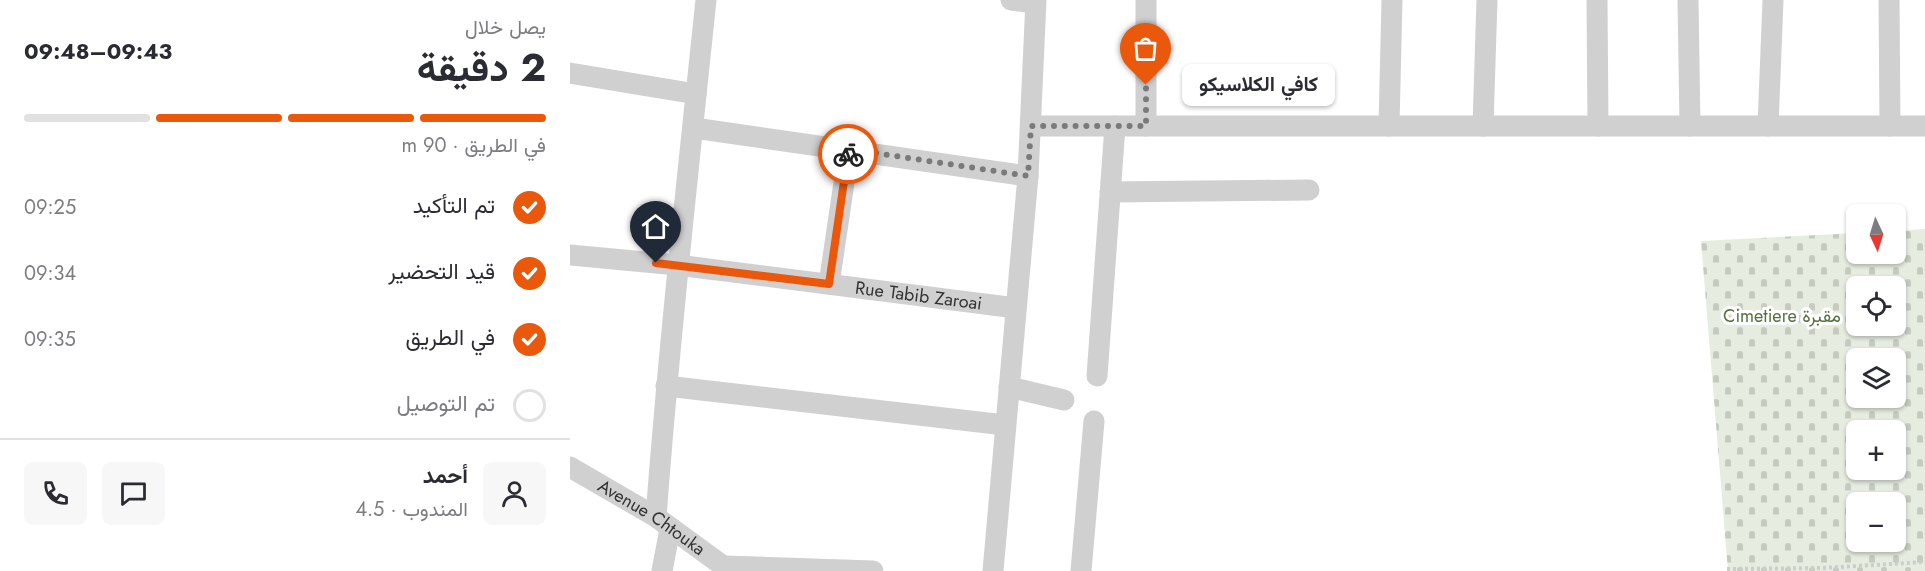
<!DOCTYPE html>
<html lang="ar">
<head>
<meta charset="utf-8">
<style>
	:root { --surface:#fff; --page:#f7f7f7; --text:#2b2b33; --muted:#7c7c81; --line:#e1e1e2; --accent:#ea580c }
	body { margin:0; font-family:Jost,Vazirmatn,sans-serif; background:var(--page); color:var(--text); direction:rtl; height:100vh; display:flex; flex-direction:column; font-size:22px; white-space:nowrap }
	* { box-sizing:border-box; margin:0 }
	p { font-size:20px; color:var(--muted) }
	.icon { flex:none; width:33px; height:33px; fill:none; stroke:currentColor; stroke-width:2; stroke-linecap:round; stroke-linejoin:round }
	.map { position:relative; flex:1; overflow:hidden; direction:ltr }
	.side { display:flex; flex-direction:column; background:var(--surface); width:570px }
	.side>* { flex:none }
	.needle { width:39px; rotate:176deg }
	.tools { position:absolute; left:1276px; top:204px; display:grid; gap:12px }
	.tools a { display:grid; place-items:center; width:60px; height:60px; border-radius:9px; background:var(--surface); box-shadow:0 2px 4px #0004; font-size:30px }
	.pin { position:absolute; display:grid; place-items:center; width:51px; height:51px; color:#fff; margin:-62px -26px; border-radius:50% 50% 50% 0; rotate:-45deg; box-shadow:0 0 6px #0007 }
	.pin .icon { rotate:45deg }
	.courier { position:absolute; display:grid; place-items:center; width:60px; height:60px; margin:-30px; border:4px solid #ea580c; border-radius:50%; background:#fff; color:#222; box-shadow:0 2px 8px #0007 }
	.bubble { position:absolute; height:42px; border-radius:9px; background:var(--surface); box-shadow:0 2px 4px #0004; font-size:20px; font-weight:700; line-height:42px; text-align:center; direction:rtl }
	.headline em { font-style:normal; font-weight:700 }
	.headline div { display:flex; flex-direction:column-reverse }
	.headline { display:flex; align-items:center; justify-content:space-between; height:102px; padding:0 24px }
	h1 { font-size:39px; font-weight:700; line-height:45px }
	.bar { display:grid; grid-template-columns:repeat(4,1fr); gap:9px 6px; align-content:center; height:72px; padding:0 24px }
	.bar i { height:8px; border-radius:4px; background:var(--line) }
	.bar .on { background:var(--accent) }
	.bar p { grid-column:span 4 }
	.line { display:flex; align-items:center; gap:15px; padding:0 24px; border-top:2px solid var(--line) }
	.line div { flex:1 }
	.round { display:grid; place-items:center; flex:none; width:63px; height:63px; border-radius:9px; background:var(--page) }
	ol { padding:0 24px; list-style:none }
	li { display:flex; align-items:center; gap:18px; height:66px }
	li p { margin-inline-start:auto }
	li .icon { padding:6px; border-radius:50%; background:var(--accent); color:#fff; stroke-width:4 }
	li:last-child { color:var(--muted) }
	li i { width:33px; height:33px; border:3px solid var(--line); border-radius:50% }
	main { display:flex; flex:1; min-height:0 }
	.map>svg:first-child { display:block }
</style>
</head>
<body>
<main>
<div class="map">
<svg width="1355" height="571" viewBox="0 0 1355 571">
	<defs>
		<pattern id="cemetery-stones" width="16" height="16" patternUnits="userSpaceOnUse" patternTransform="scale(1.5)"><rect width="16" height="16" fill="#e6ecdf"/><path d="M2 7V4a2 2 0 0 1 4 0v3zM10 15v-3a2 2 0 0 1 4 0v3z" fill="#c6cbc0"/></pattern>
	</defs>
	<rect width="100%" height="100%" fill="#fff"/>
	<path fill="url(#cemetery-stones)" fill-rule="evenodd" d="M 1355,229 L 1355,571 L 1158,571 L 1131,241 L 1287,233 L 1287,254 L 1326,254 L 1326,231 ZM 1287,286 L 1326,286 L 1326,326 L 1287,326 ZM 1287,358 L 1326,358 L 1326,398 L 1287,398 ZM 1287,430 L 1326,430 L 1326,470 L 1287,470 ZM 1287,502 L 1326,502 L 1326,542 L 1287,542 Z"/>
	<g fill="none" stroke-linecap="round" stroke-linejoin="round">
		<path stroke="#cdcdcd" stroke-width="4" stroke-dasharray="3 3" stroke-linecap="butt" d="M 1157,569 L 1252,568 L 1355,562"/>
		<g stroke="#d0d0d0" stroke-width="21">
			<path d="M 441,0 L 465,3"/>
			<path d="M 576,0 L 576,126"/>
			<path d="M 1027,0 L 1028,126"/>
			<path d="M 1118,0 L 1120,126"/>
			<path d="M 1319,0 L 1320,126"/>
			<path d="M 0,73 L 126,94"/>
			<path d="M 461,126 L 1355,126"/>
			<path d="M 819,126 L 822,0"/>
			<path d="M 913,126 L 917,0"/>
			<path d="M 1198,126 L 1203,0"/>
			<path d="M 124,128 L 458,176"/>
			<path d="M 540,192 L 739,190"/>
			<path id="s1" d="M 0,255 L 107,265 L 446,308"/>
			<path d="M 259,284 L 279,149"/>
			<path d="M 527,376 L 545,126"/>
			<path d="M 96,386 L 435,425"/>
			<path d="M 439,387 L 494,400"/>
			<path id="s2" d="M 0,467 L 86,517 L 160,571"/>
			<path d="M 86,517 C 99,344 118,172 136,0"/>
			<path d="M 155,566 L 303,571"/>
			<path d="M 92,571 L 100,529"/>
			<path d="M 423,571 L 458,176 L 466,0"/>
			<path d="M 511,571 L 524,421"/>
		</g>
	</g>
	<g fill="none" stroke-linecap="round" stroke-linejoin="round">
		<path stroke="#7a7a7a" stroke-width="6" stroke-dasharray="0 10.8" d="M 278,154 L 279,149 L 458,176 L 461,126 L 576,126 L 576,85"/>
		<path stroke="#ea580c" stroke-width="8" d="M 86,263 L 259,284 L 278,154"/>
	</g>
	<g text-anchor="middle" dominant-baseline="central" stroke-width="6" stroke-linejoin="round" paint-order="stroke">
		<g font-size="18" fill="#333" stroke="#fff">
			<text stroke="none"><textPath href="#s1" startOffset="351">Rue Tabib Zaroai</textPath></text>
			<text stroke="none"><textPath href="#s2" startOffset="96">Avenue Chtouka</textPath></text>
		</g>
		<g font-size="18" fill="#56703f" stroke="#fff">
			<text x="1212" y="316">Cimetiere مقبرة</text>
		</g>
	</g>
</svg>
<div class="tools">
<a><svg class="needle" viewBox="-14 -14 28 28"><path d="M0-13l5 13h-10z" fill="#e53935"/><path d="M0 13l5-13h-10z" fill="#7c7c81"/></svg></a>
<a><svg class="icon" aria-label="locate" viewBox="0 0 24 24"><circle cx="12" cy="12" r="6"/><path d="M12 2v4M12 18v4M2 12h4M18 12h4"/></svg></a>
<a><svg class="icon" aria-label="layers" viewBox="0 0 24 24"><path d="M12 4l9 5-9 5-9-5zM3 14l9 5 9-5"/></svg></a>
<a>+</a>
<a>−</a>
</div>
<div class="pin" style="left:576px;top:85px;background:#ea580c"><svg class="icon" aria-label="bag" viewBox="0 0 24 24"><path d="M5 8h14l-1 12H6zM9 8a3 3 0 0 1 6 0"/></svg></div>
<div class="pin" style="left:86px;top:263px;background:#1f2937"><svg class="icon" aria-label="home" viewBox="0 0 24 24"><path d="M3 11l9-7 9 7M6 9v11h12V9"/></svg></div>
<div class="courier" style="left:278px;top:154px"><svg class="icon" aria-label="bike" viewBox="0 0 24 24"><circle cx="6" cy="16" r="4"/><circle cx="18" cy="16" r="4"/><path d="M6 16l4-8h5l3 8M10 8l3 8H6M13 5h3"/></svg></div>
<div class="bubble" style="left:612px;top:64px;width:153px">كافي الكلاسيكو</div>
</div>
<section class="side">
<div class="headline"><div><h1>2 دقيقة</h1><p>يصل خلال</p></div><em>09:43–09:48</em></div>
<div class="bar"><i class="on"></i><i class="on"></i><i class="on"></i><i></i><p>في الطريق · 90 m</p></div>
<ol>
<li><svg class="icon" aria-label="check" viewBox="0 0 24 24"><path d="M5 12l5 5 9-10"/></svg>تم التأكيد<p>09:25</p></li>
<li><svg class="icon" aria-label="check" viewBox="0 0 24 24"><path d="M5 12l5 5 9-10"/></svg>قيد التحضير<p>09:34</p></li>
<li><svg class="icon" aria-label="check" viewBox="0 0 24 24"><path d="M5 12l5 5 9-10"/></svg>في الطريق<p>09:35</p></li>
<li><i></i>تم التوصيل</li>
</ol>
<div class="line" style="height:108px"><a class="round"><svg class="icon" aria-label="person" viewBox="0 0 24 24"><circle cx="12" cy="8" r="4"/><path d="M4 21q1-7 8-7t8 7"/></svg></a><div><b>أحمد</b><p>المندوب · 4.5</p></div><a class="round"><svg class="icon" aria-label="chat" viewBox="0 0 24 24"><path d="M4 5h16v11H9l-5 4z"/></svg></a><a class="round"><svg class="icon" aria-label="phone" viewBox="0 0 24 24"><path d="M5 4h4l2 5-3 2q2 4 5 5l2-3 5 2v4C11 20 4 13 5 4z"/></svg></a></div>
</section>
</main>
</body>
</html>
